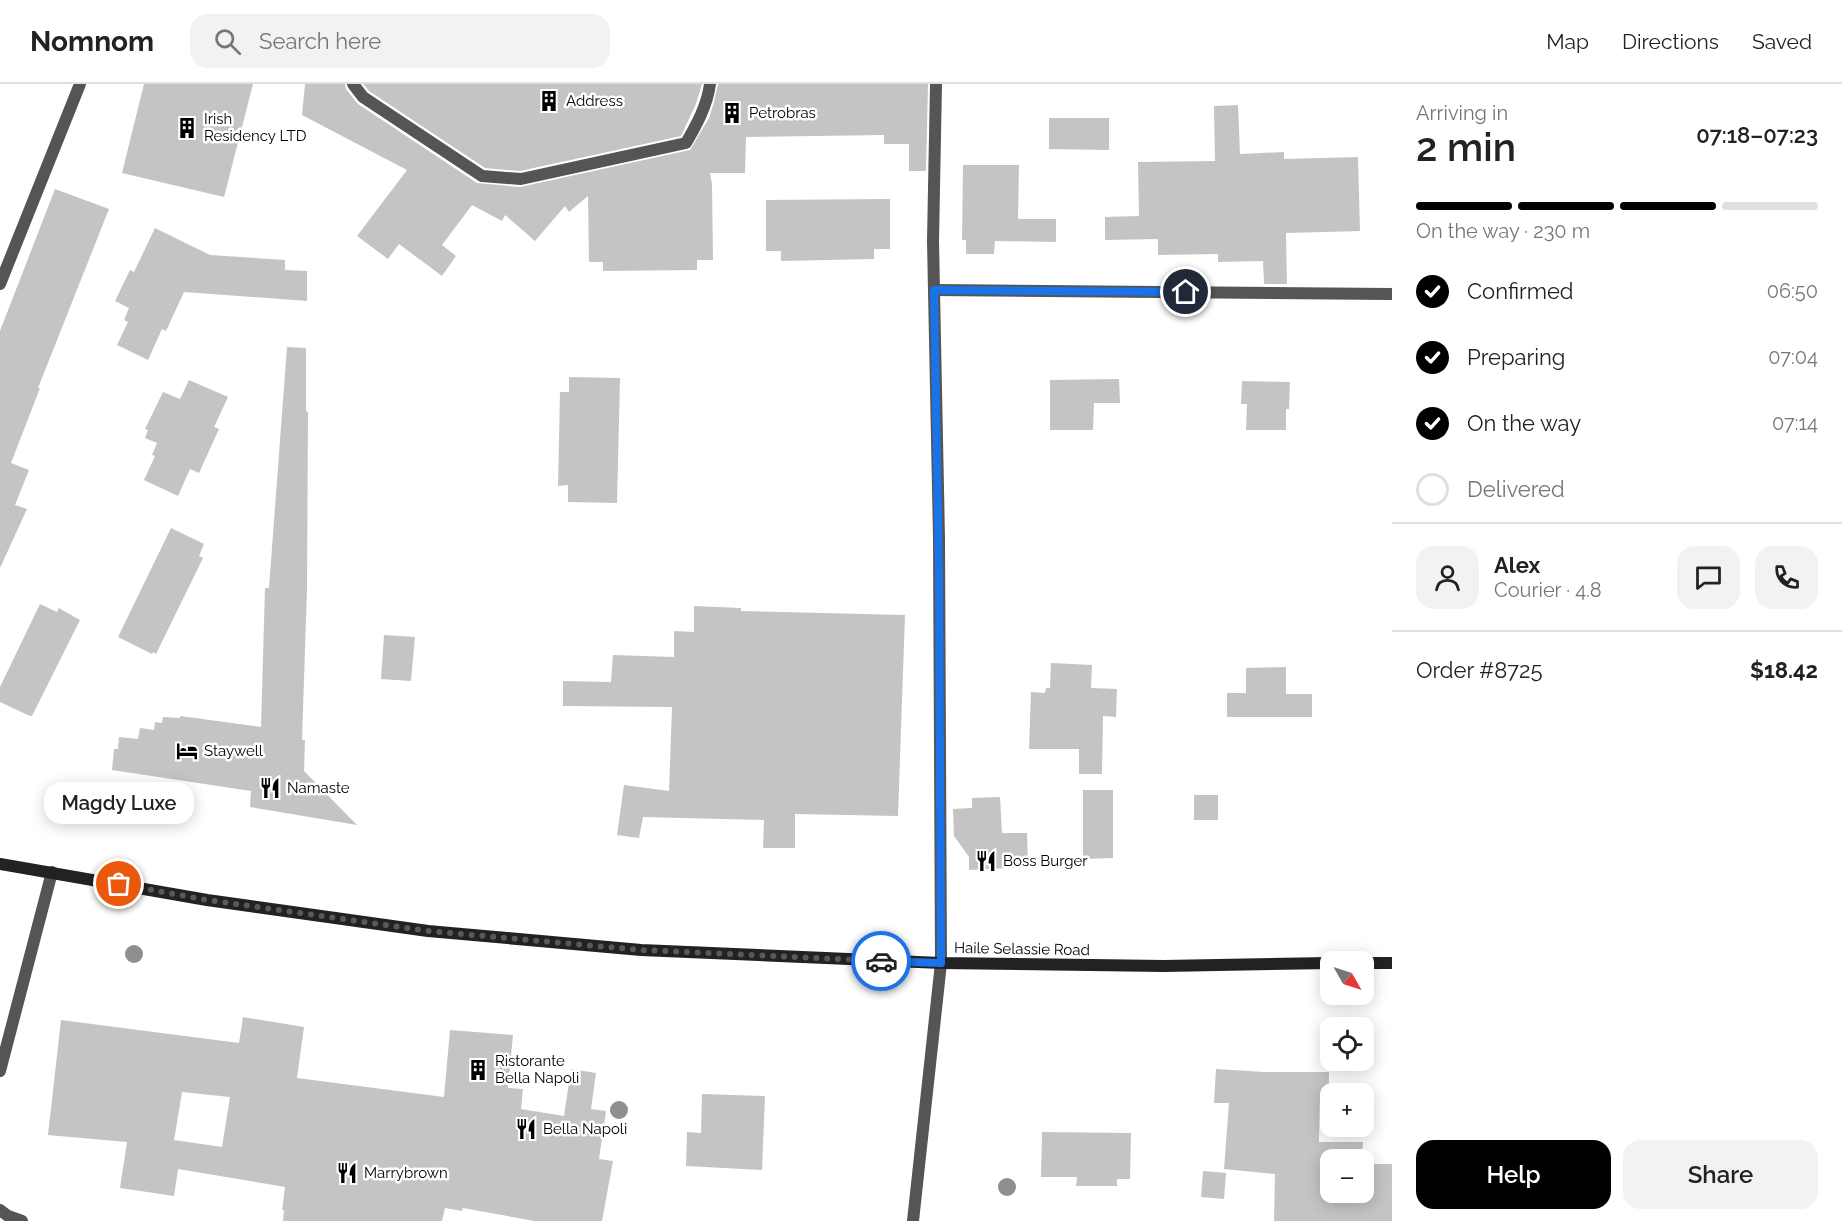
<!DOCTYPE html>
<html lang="en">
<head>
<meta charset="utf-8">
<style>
	:root { --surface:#fff; --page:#f2f2f2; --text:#222; --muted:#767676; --line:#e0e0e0; --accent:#000 }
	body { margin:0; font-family:Raleway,sans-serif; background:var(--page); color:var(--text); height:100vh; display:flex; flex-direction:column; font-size:22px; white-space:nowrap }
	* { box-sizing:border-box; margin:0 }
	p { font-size:20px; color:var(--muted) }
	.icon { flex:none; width:33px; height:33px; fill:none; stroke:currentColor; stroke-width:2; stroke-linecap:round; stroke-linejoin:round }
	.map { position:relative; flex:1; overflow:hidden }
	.sheet { display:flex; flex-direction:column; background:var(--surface); width:450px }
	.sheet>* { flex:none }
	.needle { width:39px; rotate:129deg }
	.fabs { position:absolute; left:1320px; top:867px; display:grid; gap:12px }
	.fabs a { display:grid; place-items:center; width:54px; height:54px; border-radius:12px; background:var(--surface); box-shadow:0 3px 15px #0003; font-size:30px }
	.pin { position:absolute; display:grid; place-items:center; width:51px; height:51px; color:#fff; margin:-26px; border:3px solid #fff; border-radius:50%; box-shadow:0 2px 6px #0007 }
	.courier { position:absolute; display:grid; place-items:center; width:60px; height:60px; margin:-30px; border:4px solid #1a73e8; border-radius:50%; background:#fff; color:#222; box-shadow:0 2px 8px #0007 }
	.bubble { position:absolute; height:42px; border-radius:18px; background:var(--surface); box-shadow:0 3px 15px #0003; font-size:20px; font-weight:600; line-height:42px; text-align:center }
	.headline em { font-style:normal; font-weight:600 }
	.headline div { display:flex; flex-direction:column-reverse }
	.headline { display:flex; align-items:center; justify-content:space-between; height:102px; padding:0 24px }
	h1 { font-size:39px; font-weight:600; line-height:45px }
	.bar { display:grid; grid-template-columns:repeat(4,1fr); gap:9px 6px; align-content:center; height:72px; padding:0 24px }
	.bar i { height:8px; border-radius:4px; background:var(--line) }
	.bar .active { background:var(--accent) }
	.bar p { grid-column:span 4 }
	.line { display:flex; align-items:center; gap:15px; padding:0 24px; border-top:2px solid var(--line) }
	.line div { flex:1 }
	.round { display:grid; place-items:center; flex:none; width:63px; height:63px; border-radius:18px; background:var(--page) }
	ol { padding:0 24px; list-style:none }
	li { display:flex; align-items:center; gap:18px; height:66px }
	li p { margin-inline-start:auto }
	li .icon { padding:6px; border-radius:50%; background:var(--accent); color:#fff; stroke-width:4 }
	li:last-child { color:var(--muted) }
	li i { width:33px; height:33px; border:3px solid var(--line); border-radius:50% }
	.cta { display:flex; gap:12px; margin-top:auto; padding:12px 24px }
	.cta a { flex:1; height:69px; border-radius:18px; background:var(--accent); color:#fff; font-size:24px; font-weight:600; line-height:69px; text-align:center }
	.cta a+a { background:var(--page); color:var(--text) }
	header { display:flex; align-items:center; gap:36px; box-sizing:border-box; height:84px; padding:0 30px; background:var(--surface); border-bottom:2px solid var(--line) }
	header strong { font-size:28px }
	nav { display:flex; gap:33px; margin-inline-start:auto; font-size:21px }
	.search { width:420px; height:54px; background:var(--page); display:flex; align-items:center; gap:15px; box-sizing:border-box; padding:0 21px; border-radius:18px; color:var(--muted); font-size:22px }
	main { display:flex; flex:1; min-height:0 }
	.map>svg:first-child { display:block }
</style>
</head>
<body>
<header>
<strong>Nomnom</strong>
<div class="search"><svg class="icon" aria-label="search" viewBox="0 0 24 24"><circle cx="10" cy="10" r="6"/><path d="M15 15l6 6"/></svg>Search here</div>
<nav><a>Map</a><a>Directions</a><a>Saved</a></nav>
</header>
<main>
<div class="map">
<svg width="1392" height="1137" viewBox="0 0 1392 1137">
	<rect width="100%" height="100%" fill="#fff"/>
	<g fill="#c4c4c4" fill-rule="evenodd">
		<path d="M 144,0 L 253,0 L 224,113 L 122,89 Z"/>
		<path d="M 305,0 L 345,0 L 346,5 L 358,20 L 477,99 L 520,103 L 690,66 L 709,34 L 714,18 L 718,0 L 928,0 L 926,87 L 909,87 L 909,60 L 884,60 L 884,51 L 746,53 L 745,89 L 710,89 L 712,100 L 713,176 L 697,176 L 697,186 L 603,187 L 603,178 L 589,178 L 588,112 L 569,128 L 565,122 L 535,157 L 505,131 L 502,137 L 472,121 L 442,161 L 456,172 L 442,192 L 399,160 L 388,175 L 357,152 L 407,86 L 302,31 Z"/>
		<path d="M 363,0 L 702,0 L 696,20 L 681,52 L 520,87 L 485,84 L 369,7 Z"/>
		<path d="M 1238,21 L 1240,70 L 1284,68 L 1284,75 L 1358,73 L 1360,147 L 1286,149 L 1287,200 L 1264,200 L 1263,177 L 1218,178 L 1218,170 L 1158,171 L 1158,155 L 1105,156 L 1105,133 L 1139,132 L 1138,78 L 1215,77 L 1214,22 Z"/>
		<path d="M 1049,34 L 1109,34 L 1109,66 L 1049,65 Z"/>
		<path d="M 963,81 L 1019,81 L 1018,135 L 1056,135 L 1056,158 L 995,157 L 994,170 L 966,170 L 966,156 L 962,156 Z"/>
		<path d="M 55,105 L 109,125 L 38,304 L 40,304 L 11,379 L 29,386 L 15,421 L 27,425 L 0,484 L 0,247 Z"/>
		<path d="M 890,115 L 890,165 L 874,165 L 874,175 L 781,177 L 781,167 L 766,167 L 766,116 Z"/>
		<path d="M 155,144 L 210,171 L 285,176 L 285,186 L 307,187 L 307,217 L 184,208 L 166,247 L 162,245 L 148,276 L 117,261 L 128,238 L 124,236 L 129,224 L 115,217 L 130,186 L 134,188 Z"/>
		<path d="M 287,263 L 306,264 L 306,327 L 308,328 L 307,505 L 302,656 L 305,656 L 304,687 L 357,741 L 250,723 L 251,707 L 112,686 L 114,665 L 118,665 L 119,653 L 138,655 L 140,644 L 154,646 L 155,638 L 162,639 L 163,633 L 180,634 L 180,632 L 261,643 L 265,504 L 269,504 Z"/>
		<path d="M 569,293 L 620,294 L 617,419 L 568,418 L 568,401 L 558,402 L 560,308 L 569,308 Z"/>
		<path d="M 1119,295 L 1120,319 L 1094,319 L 1093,346 L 1050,346 L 1050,296 Z"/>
		<path d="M 189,296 L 228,313 L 214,343 L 219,345 L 199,389 L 190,385 L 178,412 L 144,396 L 155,372 L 152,371 L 157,359 L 145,354 L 148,346 L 145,345 L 163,308 L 180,315 Z"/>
		<path d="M 1242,297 L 1290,298 L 1289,325 L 1286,325 L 1286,346 L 1246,346 L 1247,320 L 1241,320 Z"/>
		<path d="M 171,444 L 204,460 L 199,472 L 203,474 L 156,570 L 153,568 L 152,570 L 118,553 Z"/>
		<path d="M 40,520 L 57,528 L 59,524 L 80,536 L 32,632 L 30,632 L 0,618 L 0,603 Z"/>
		<path d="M 694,522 L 741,524 L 741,527 L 905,531 L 898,732 L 795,730 L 795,764 L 763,764 L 764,736 L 643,733 L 639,754 L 617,751 L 624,701 L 669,707 L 672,623 L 563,622 L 563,597 L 611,598 L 613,571 L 674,573 L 674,547 L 694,548 Z"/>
		<path d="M 384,551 L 415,553 L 411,597 L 381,595 Z"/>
		<path d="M 1051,579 L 1092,581 L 1091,604 L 1117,605 L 1116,633 L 1103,632 L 1102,690 L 1079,690 L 1079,665 L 1029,665 L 1031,608 L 1045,609 L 1046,604 L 1050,604 Z"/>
		<path d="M 1286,583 L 1286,610 L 1312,610 L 1312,633 L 1227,633 L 1227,609 L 1246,609 L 1246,584 Z"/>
		<path d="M 1083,706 L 1113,706 L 1113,774 L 1083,775 Z"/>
		<rect x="1194" y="711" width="24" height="25"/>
		<path d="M 1000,713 L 1002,749 L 1027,749 L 1028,783 L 969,786 L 969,773 L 954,752 L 953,725 L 972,724 L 972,714 Z"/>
		<path d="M 243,933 L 304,943 L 297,994 L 444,1013 L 450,946 L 513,951 L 508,1004 L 523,1005 L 521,1025 L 564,1032 L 571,985 L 596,989 L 591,1025 L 606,1027 L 599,1075 L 613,1077 L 602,1137 L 534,1137 L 463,1124 L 462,1127 L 445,1124 L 442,1137 L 283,1137 L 284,1126 L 282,1126 L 285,1103 L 178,1085 L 174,1112 L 120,1104 L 127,1058 L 48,1051 L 61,936 L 239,959 ZM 182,1008 L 230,1013 L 222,1063 L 174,1056 Z"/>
		<path d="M 1216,985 L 1264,988 L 1329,988 L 1329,1011 L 1320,1011 L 1319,1058 L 1363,1058 L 1362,1076 L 1330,1076 L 1330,1108 L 1364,1108 L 1364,1080 L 1392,1080 L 1392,1137 L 1274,1137 L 1275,1090 L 1224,1085 L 1229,1019 L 1214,1019 Z"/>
		<path d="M 702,1010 L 765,1012 L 762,1086 L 686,1082 L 687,1048 L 701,1049 Z"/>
		<path d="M 1042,1048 L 1131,1049 L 1130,1095 L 1117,1095 L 1117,1102 L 1076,1102 L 1077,1093 L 1041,1093 Z"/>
		<path d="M 1203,1087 L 1226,1089 L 1224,1115 L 1201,1113 Z"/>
	</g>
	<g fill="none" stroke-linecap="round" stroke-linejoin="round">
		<path stroke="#555" stroke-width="12" d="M 353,0 L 363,13 L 482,92 L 521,95 L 686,59 C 697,40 707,22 710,0"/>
		<g stroke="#555" stroke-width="12">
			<path d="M 0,200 L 80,0"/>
			<path d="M 934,206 L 1392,210"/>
			<path d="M 0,987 L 52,788"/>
			<path d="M 0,1126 L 8,1132 L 22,1137"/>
			<path d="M 913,1137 L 941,879 L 939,454 L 933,157 L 936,0"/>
		</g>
		<g stroke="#222" stroke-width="12">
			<path d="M 0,780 L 207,816 L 428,847 L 641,866 L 941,879 L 1164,882 L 1330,879"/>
			<path d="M 1364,879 L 1392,879"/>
		</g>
	</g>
	<g fill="#8f8f8f">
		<circle cx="134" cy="870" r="9"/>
		<circle cx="619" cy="1026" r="9"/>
		<circle cx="1007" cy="1103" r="9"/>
	</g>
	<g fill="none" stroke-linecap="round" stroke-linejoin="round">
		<path stroke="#595959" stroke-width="6" stroke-dasharray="0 10.8" d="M 119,800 L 207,816 L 428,847 L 641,866 L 881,877"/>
		<path stroke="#1a73e8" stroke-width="8" d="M 881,877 L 941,879 L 939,493 L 934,206 L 1186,208"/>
	</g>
	<defs>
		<symbol id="building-bare" viewBox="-9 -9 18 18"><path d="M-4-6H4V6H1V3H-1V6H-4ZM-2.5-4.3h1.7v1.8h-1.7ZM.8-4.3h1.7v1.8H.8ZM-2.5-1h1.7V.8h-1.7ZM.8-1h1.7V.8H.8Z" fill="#000" stroke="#fff" stroke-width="2.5" paint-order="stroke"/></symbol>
		<symbol id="hotel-bare" viewBox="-9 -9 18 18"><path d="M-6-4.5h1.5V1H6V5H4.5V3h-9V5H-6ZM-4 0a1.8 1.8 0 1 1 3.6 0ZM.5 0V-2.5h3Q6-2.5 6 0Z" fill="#000" stroke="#fff" stroke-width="2.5" paint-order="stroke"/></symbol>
		<symbol id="restaurant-bare" viewBox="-9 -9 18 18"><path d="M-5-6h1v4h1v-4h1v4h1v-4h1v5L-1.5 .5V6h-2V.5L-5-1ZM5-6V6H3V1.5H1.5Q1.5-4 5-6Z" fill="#000" stroke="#fff" stroke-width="2.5" paint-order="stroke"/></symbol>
	</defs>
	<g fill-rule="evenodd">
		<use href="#building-bare" x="534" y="2" width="30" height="30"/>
		<use href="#building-bare" x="717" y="14" width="30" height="30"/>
		<use href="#building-bare" x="172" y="29" width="30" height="30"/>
		<use href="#hotel-bare" x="172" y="652" width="30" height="30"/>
		<use href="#restaurant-bare" x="255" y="689" width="30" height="30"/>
		<use href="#restaurant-bare" x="971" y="762" width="30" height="30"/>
		<use href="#building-bare" x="463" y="971" width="30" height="30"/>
		<use href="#restaurant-bare" x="511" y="1030" width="30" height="30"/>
		<use href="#restaurant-bare" x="332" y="1074" width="30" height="30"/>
	</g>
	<g text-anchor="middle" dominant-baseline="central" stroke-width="5" stroke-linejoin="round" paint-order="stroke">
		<g font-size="15" fill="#000" stroke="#fff" text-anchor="start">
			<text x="566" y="17">Address</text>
			<text x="749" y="29">Petrobras</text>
			<text x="204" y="35">Irish<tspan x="204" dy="17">Residency LTD</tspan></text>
			<text x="204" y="667">Staywell</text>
			<text x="287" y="704">Namaste</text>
			<text x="1003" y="777">Boss Burger</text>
			<text x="495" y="977">Ristorante<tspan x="495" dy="17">Bella Napoli</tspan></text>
			<text x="543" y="1045">Bella Napoli</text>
			<text x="364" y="1089">Marrybrown</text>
		</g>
		<g font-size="15" fill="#000" stroke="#fff">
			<text transform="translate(1022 865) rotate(1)">Haile Selassie Road</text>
		</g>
	</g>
</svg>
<div class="fabs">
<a><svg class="needle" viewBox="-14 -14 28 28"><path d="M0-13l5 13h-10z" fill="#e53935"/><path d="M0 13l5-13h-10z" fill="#767676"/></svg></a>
<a><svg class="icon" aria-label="locate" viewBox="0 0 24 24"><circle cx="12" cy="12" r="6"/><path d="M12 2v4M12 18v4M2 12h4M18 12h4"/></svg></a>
<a>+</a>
<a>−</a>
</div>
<div class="pin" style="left:119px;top:800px;background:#ea580c"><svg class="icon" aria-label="bag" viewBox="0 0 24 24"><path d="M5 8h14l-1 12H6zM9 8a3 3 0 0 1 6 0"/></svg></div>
<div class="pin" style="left:1186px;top:208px;background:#1f2937"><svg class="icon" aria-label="home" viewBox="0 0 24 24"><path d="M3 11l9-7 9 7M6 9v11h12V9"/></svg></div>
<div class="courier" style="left:881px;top:877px"><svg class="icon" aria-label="car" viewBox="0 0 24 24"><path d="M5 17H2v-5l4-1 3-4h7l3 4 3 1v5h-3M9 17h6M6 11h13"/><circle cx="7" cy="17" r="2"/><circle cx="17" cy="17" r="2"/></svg></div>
<div class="bubble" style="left:44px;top:698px;width:150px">Magdy Luxe</div>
</div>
<section class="sheet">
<div class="headline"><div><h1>2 min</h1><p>Arriving in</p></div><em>07:18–07:23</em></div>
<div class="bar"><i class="active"></i><i class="active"></i><i class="active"></i><i></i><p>On the way · 230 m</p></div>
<ol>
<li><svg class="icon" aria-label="check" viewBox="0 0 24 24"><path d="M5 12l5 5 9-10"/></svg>Confirmed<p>06:50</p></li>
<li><svg class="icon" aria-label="check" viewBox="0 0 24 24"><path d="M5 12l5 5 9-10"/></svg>Preparing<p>07:04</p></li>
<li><svg class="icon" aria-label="check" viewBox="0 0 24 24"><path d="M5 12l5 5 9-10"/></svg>On the way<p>07:14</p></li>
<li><i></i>Delivered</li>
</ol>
<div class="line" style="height:108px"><a class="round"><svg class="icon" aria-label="person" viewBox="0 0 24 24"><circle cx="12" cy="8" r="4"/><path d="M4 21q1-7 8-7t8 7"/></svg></a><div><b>Alex</b><p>Courier · 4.8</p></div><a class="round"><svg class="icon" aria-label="chat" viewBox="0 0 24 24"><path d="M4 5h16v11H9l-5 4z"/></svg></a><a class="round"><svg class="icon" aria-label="phone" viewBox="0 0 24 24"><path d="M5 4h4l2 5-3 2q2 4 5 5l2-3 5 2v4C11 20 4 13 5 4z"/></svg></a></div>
<div class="line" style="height:78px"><div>Order #8725</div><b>$18.42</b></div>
<div class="cta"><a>Help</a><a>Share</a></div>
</section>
</main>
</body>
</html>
